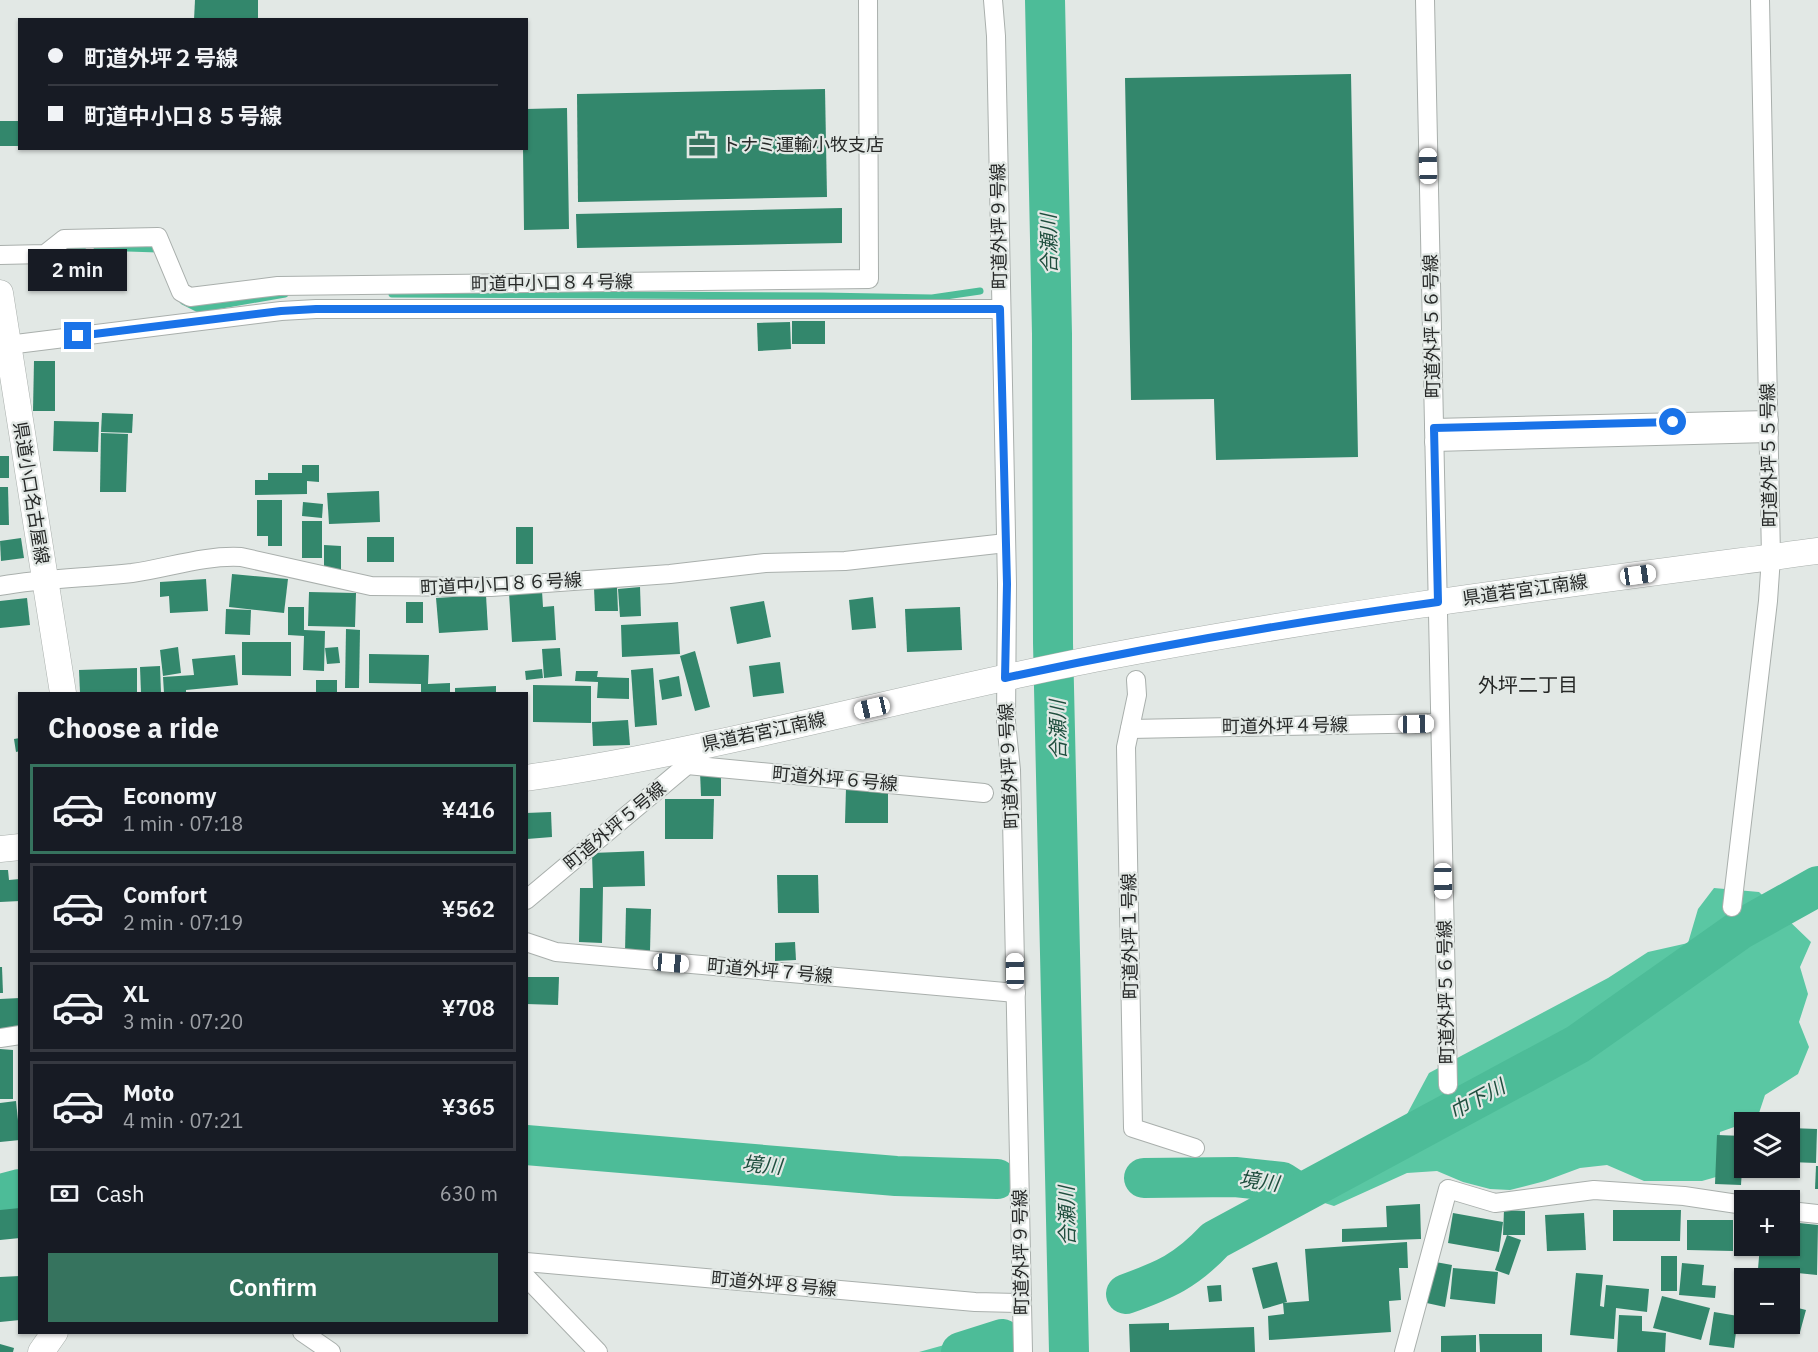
<!DOCTYPE html>
<meta charset="utf-8">
<style>
:root{--surface:#171b24;--page:#242831;--text:#f1f3f6;--muted:#9ea1a6;--line:#363941;--accent:#36735e}
body{margin:0;font-family:"IBM Plex Sans","Noto Sans JP",sans-serif;background:var(--page);color:var(--text);height:100vh;display:flex;flex-direction:column;font-size:22px;white-space:nowrap}
*{box-sizing:border-box;margin:0}
p{font-size:20px;color:var(--muted)}
.icon{flex:none;width:33px;height:33px;fill:none;stroke:currentColor;stroke-width:2;stroke-linecap:round;stroke-linejoin:round}
.map{position:relative;flex:1;overflow:hidden}
.panel{position:absolute;left:18px;top:692px;width:510px;height:642px;display:flex;flex-direction:column;background:var(--surface);border-radius:0px;box-shadow:0 2px 4px #0004}
.panel>*{flex:none}
.banner{position:absolute;left:18px;top:18px;width:510px;height:132px;border-radius:0px;box-shadow:0 2px 4px #0004;display:grid;align-content:center;height:132px;padding:0 30px;background:var(--surface)}
.tools{position:absolute;left:1734px;top:1112px;display:grid;gap:12px}
.tools a{display:grid;place-items:center;width:66px;height:66px;border-radius:0px;background:var(--surface);box-shadow:0 2px 4px #0004;font-size:30px}
.end{position:absolute;width:27px;height:27px;margin:-14px;border:8px solid #1a73e8;background:#fff;box-shadow:0 0 0 3px #fff}
.from{border-radius:50%}
.bubble{position:absolute;height:42px;border-radius:0px;background:var(--surface);box-shadow:0 2px 4px #0004;font-size:20px;font-weight:600;line-height:42px;text-align:center}
.car{position:absolute;width:18px;height:36px;margin:-18px -9px;border-radius:8px;box-shadow:0 0 4px 2px #0007;background:linear-gradient(#fff 24%,#345 0 40%,#fff 0 76%,#345 0 86%,#fff 0)}
.banner b{display:flex;align-items:center;gap:21px;height:57px;font-size:22px}
.banner b+b{border-top:2px solid var(--line)}
.banner i{width:15px;height:15px;background:var(--text)}
ul{padding:0;list-style:none}
li{display:flex;align-items:center;gap:18px;height:90px;margin:0 12px 9px;padding:0 18px;border:3px solid var(--line);border-radius:0px}
li div{flex:1}
li b{display:block;font-size:22px}
li em{font-style:normal;font-weight:600}
li.on{border-color:var(--accent)}
li>.icon{width:54px;height:54px;stroke-width:1.5}
h2{padding:0 30px;font-size:27px;line-height:72px}
.pay{display:flex;align-items:center;gap:15px;height:66px;padding:0 30px;font-size:22px}
.pay p{margin-inline-start:auto}
.primary-button{display:flex;gap:12px;margin-top:auto;padding:12px 30px}
.primary-button a{flex:1;height:69px;border-radius:0px;background:var(--accent);color:#fff;font-size:24px;font-weight:600;line-height:69px;text-align:center}
.map>svg:first-child{display:block}
</style>
<div class="map">
<svg width="1818" height="1352" viewBox="0 0 1818 1352">
<rect width="100%" height="100%" fill="#e2e8e5"/>
<g fill="#5ac7a3">
<polygon points="1714,888 1759,892 1811,942 1800,967 1808,994 1799,1022 1809,1047 1798,1074 1765,1095 1757,1119 1720,1132 1716,1177 1702,1181 1644,1181 1607,1165 1580,1168 1545,1181 1510,1190 1490,1189 1463,1182 1437,1171 1407,1173 1334,1206 1281,1189 1406,1116 1429,1073 1608,978 1648,952 1688,943 1698,909"/>
<polygon points="966,1339 981,1352 919,1352"/>
</g>
<g fill="none" stroke-linecap="round" stroke-linejoin="round">
<g stroke="#4dbc98" stroke-width="7">
<polyline points="97,247 158,249 159,251"/>
<polyline points="44,260 56,260 79,246 83,246"/>
<polyline points="392,294 823,296 932,298 980,291"/>
<polyline points="183,301 199,309 285,294"/>
</g>
<g stroke="#4dbc98" stroke-width="40">
<polyline points="1045,0 1052,334 1053,643 1069,1352"/>
<polyline points="526,1145 896,1176 997,1179"/>
<polyline points="1144,1178 1235,1177 1282,1182 1299,1193"/>
<polyline points="0,1194 20,1189"/>
<path d="M1126,1294C1165,1280 1186,1271 1215,1240L1578,1044L1741,929L1818,886"/>
<polyline points="961,1352 1002,1339"/>
</g>
</g>
<g fill="#33876c">
<polygon points="195,0 258,0 258,20 194,20"/>
<polygon points="1351,74 1358,457 1216,460 1214,399 1131,400 1125,78"/>
<polygon points="825,89 827,197 578,202 577,94"/>
<polygon points="567,108 569,229 524,230 523,148 526,148 526,109"/>
<rect x="0" y="121" width="20" height="25"/>
<polygon points="842,208 842,243 577,248 576,214"/>
<polygon points="78,262 79,286 62,287 60,263"/>
<rect x="792" y="321" width="33" height="23"/>
<polygon points="790,322 791,349 758,351 757,323"/>
<polygon points="34,361 55,361 55,411 33,411"/>
<polygon points="102,413 133,414 132,433 101,432"/>
<polygon points="54,421 99,422 98,452 53,451"/>
<polygon points="101,433 128,434 126,492 100,492"/>
<rect x="0" y="456" width="9" height="22"/>
<polygon points="302,465 319,465 319,482 307,481 307,494 255,495 255,480 268,480 268,473 302,473"/>
<polygon points="0,487 8,487 9,525 0,525"/>
<polygon points="379,491 380,522 329,524 327,493"/>
<polygon points="257,500 282,500 282,546 268,546 268,536 257,536"/>
<polygon points="303,502 323,504 322,518 302,516"/>
<rect x="302" y="521" width="20" height="37"/>
<rect x="516" y="527" width="17" height="37"/>
<rect x="367" y="537" width="27" height="25"/>
<polygon points="21,538 24,558 1,561 0,541"/>
<polygon points="324,545 341,546 341,573 324,572"/>
<polygon points="232,574 288,579 284,613 229,607"/>
<polygon points="206,579 208,611 170,613 169,596 160,597 160,582"/>
<polygon points="617,587 618,611 595,611 594,588"/>
<polygon points="640,587 641,616 620,617 618,589"/>
<polygon points="542,591 543,607 554,606 556,640 512,642 509,593"/>
<polygon points="309,592 356,593 355,627 308,626"/>
<polygon points="486,595 488,630 439,633 436,598"/>
<polygon points="873,597 876,628 852,630 849,600"/>
<polygon points="27,598 30,625 0,628 0,601"/>
<polygon points="764,601 771,637 737,644 730,607"/>
<rect x="406" y="602" width="17" height="21"/>
<polygon points="288,607 304,607 304,630 325,631 324,671 303,670 304,636 288,635"/>
<polygon points="960,607 962,650 907,652 905,609"/>
<polygon points="226,609 251,610 250,635 225,634"/>
<polygon points="678,622 680,654 622,657 621,625"/>
<polygon points="346,629 360,630 359,688 345,688"/>
<polygon points="242,642 291,642 291,676 242,675"/>
<polygon points="178,647 181,673 163,676 160,650"/>
<polygon points="338,647 340,663 327,664 325,648"/>
<polygon points="560,648 562,676 544,678 542,649"/>
<polygon points="695,651 710,707 695,711 680,656"/>
<polygon points="369,654 429,655 428,684 450,683 450,693 421,693 421,684 369,683"/>
<polygon points="235,655 238,685 186,690 186,693 164,693 163,677 194,675 192,659"/>
<polygon points="780,662 784,693 753,697 749,666"/>
<polygon points="160,666 161,693 141,693 140,667"/>
<polygon points="137,668 137,693 80,693 79,670"/>
<polygon points="653,668 657,725 635,727 631,670"/>
<polygon points="542,669 543,678 526,680 525,671"/>
<polygon points="576,671 598,671 597,677 629,678 629,699 597,698 598,682 575,681"/>
<polygon points="679,676 682,696 662,700 659,680"/>
<rect x="316" y="680" width="21" height="13"/>
<polygon points="533,685 591,686 591,723 533,722"/>
<polygon points="496,686 496,693 455,693 455,688"/>
<polygon points="628,720 630,745 593,746 592,722"/>
<polygon points="20,738 20,751 16,752 14,739"/>
<polygon points="700,772 721,772 721,796 701,796"/>
<polygon points="846,788 888,789 888,823 845,823"/>
<polygon points="665,799 714,799 713,839 665,839"/>
<polygon points="551,812 552,837 527,839 526,813"/>
<polygon points="644,851 645,886 603,887 602,943 579,942 580,888 593,888 592,853"/>
<polygon points="0,870 8,870 9,880 20,879 20,901 0,902"/>
<polygon points="777,875 818,875 819,913 778,913"/>
<polygon points="626,908 651,909 650,952 625,952"/>
<polygon points="795,942 796,960 775,961 775,943"/>
<polygon points="0,967 2,967 3,993 0,993"/>
<polygon points="526,977 559,977 558,1005 526,1004"/>
<polygon points="20,998 20,1028 0,1030 0,999"/>
<polygon points="0,1049 13,1050 13,1099 0,1099"/>
<polygon points="16,1101 20,1140 0,1142 0,1103"/>
<polygon points="1790,1128 1817,1129 1816,1163 1790,1162"/>
<polygon points="1717,1135 1744,1136 1744,1169 1742,1169 1741,1185 1715,1184"/>
<polygon points="1816,1166 1818,1166 1818,1189 1815,1189"/>
<polygon points="1420,1204 1421,1239 1342,1242 1342,1229 1387,1227 1386,1206"/>
<polygon points="20,1208 20,1238 0,1240 0,1210"/>
<polygon points="1504,1210 1525,1211 1525,1235 1503,1235"/>
<polygon points="1613,1210 1681,1210 1680,1241 1613,1241"/>
<polygon points="1453,1213 1503,1222 1499,1252 1448,1243"/>
<polygon points="1584,1213 1586,1250 1547,1251 1545,1215"/>
<polygon points="1687,1220 1733,1220 1733,1251 1687,1250"/>
<polygon points="1790,1222 1818,1225 1817,1275 1758,1269 1760,1245 1790,1245"/>
<polygon points="1507,1235 1521,1240 1509,1275 1495,1270"/>
<polygon points="1407,1242 1408,1268 1399,1268 1401,1300 1389,1301 1391,1332 1269,1340 1268,1316 1284,1314 1283,1303 1309,1301 1305,1249"/>
<rect x="1661" y="1256" width="16" height="35"/>
<polygon points="1430,1261 1452,1265 1445,1307 1422,1302"/>
<polygon points="1277,1262 1287,1302 1263,1309 1252,1268"/>
<polygon points="1682,1263 1704,1265 1702,1285 1716,1286 1715,1298 1679,1295"/>
<polygon points="1453,1268 1498,1272 1495,1304 1450,1299"/>
<polygon points="1576,1273 1603,1275 1600,1306 1604,1307 1606,1285 1649,1289 1647,1312 1616,1308 1614,1339 1570,1335"/>
<polygon points="20,1276 20,1320 0,1322 0,1277"/>
<polygon points="1221,1285 1222,1301 1209,1302 1207,1286"/>
<polygon points="1662,1296 1710,1308 1701,1340 1653,1328"/>
<polygon points="1790,1306 1806,1310 1800,1332 1766,1324 1790,1323"/>
<polygon points="1714,1312 1738,1316 1734,1348 1709,1345"/>
<polygon points="1619,1315 1642,1316 1642,1331 1666,1333 1665,1352 1617,1352"/>
<polygon points="1169,1323 1169,1330 1254,1327 1255,1352 1130,1352 1129,1324"/>
<polygon points="1479,1334 1542,1334 1542,1352 1480,1352"/>
<polygon points="1476,1335 1476,1352 1441,1352 1441,1336"/>
<polygon points="0,1344 14,1348 13,1352 0,1352"/>
</g>
<g fill="none" stroke-linecap="round" stroke-linejoin="round">
<defs>
<g id="street">
<polyline points="993,0 996,36 1007,584 1006,722 1011,770 1023,1352"/>
<polyline points="1425,0 1448,1085"/>
<polyline points="0,255 45,254 64,239 158,237 181,292 190,297 278,286 869,279 868,0"/>
<polyline points="8,345 281,311 316,309 1000,309"/>
<polyline points="1434,428 1769,420"/>
<polyline points="1434,442 1769,433"/>
<path d="M0,586C43,578 88,578 132,573C168,568 204,555 241,557L371,586L491,587L670,574L765,563L845,561L1006,543"/>
<polyline points="1136,680 1137,695 1126,747 1133,1128 1195,1148"/>
<polyline points="1130,729 1440,723"/>
<polyline points="687,765 984,793"/>
<polyline points="526,900 687,765 693,758"/>
<polyline points="1732,907 1768,601 1771,557 1760,0"/>
<polyline points="526,942 556,952 1016,993"/>
<polyline points="0,1038 20,1035"/>
<polyline points="1790,1211 1818,1214"/>
<polyline points="526,1262 975,1302 1022,1303"/>
<polyline points="526,1277 598,1352"/>
<polyline points="302,1332 331,1352"/>
<polyline points="1404,1352 1448,1189 1495,1203 1594,1190 1684,1196 1744,1205"/>
</g>
<g id="secondary">
<polyline points="0,293 63,693"/>
<path d="M526,778C718,750 905,696 1094,659C1334,613 1576,583 1818,551"/>
<polyline points="0,849 20,847"/>
<polyline points="41,1352 55,1332"/>
</g>
</defs>
<use href="#street" stroke="#a9afac" stroke-width="20"/>
<use href="#secondary" stroke="#a9afac" stroke-width="27"/>
<use href="#street" stroke="#fff" stroke-width="18"/>
<use href="#secondary" stroke="#fff" stroke-width="26"/>
</g>
<g fill="none" stroke-linecap="round" stroke-linejoin="round">
<path stroke="#1a73e8" stroke-width="8" d="M78,336L281,311L316,309H1000L1007,584L1005,678C1148,647 1293,622 1438,602L1434,428L1673,422"/>
</g>
<defs>
<symbol id="office-bare" viewBox="-9 -9 18 18"><path d="M-6-3h4V-5.5h4V-3h4V5H-6ZM-1-4.5V-3h2v-1.5ZM-6 0V1H6V0Z" fill="#36735e" stroke="#e2e8e5" stroke-width="2.5" paint-order="stroke"/></symbol>
</defs>
<g fill-rule="evenodd">
<use href="#office-bare" x="683" y="126" width="38" height="38"/>
</g>
<g text-anchor="middle" stroke-width="4.5" stroke-linejoin="round" paint-order="stroke">
<g font-size="18" fill="#272928" stroke="#e2e8e5" text-anchor="start">
<text x="722" y="151">トナミ運輸小牧支店</text>
</g>
<g font-size="18" fill="#272928" stroke="#e2e8e5">
<text transform="translate(999 226) rotate(-91)" y="6">町道外坪９号線</text>
<text transform="translate(552 283) rotate(-1)" y="6">町道中小口８４号線</text>
<text transform="translate(1432 326) rotate(-91)" y="6">町道外坪５６号線</text>
<text transform="translate(1769 455) rotate(-91)" y="6">町道外坪５５号線</text>
<text transform="translate(31 493) rotate(81)" y="6">県道小口名古屋線</text>
<text transform="translate(501 584) rotate(-3)" y="6">町道中小口８６号線</text>
<text transform="translate(1525 590) rotate(-8)" y="6">県道若宮江南線</text>
<text transform="translate(1285 726) rotate(-1)" y="6">町道外坪４号線</text>
<text transform="translate(764 732) rotate(-12)" y="6">県道若宮江南線</text>
<text transform="translate(1009 766) rotate(-93)" y="6">町道外坪９号線</text>
<text transform="translate(835 779) rotate(5)" y="6">町道外坪６号線</text>
<text transform="translate(615 826) rotate(-40)" y="6">町道外坪５号線</text>
<text transform="translate(1130 936) rotate(-91)" y="6">町道外坪１号線</text>
<text transform="translate(770 971) rotate(5)" y="6">町道外坪７号線</text>
<text transform="translate(1446 992) rotate(-91)" y="6">町道外坪５６号線</text>
<text transform="translate(1021 1252) rotate(-91)" y="6">町道外坪９号線</text>
<text transform="translate(774 1284) rotate(5)" y="6">町道外坪８号線</text>
</g>
<g font-size="20" font-style="italic" fill="#1f4e3e" stroke="#e2e8e5">
<text transform="translate(1049 244) rotate(-91)" y="7">合瀬川</text>
<text transform="translate(1058 730) rotate(-91)" y="7">合瀬川</text>
<text transform="translate(1477 1099) rotate(-28)" y="7">巾下川</text>
<text transform="translate(762 1165) rotate(5)" y="7">境川</text>
<text transform="translate(1259 1181) rotate(8)" y="7">境川</text>
<text transform="translate(1067 1216) rotate(-91)" y="7">合瀬川</text>
</g>
<g font-size="20" fill="#272928" stroke="#e2e8e5">
<text x="1528" y="692">外坪二丁目</text>
</g>
</g>
</svg>
<div class="tools">
<a><svg class="icon" aria-label="layers" viewBox="0 0 24 24"><path d="M12 4l9 5-9 5-9-5zM3 14l9 5 9-5"/></svg></a>
<a>+</a>
<a>−</a>
</div>
<i class="end from" style="left:1673px;top:422px"></i>
<i class="end" style="left:78px;top:336px"></i>
<div class="bubble" style="left:28px;top:249px;width:99px">2 min</div>
<i class="car" style="left:1428px;top:166px;rotate:359deg"></i>
<i class="car" style="left:1638px;top:575px;rotate:82deg"></i>
<i class="car" style="left:872px;top:708px;rotate:257deg"></i>
<i class="car" style="left:1416px;top:724px;rotate:89deg"></i>
<i class="car" style="left:1443px;top:881px;rotate:179deg"></i>
<i class="car" style="left:671px;top:963px;rotate:95deg"></i>
<i class="car" style="left:1015px;top:971px;rotate:359deg"></i>
<div class="banner">
<b><i class="from"></i>町道外坪２号線</b>
<b><i></i>町道中小口８５号線</b>
</div>
<section class="panel">
<h2>Choose a ride</h2>
<ul>
<li class="on"><svg class="icon" aria-label="car" viewBox="0 0 24 24"><path d="M5 17H2v-5l4-1 3-4h7l3 4 3 1v5h-3M9 17h6M6 11h13"/><circle cx="7" cy="17" r="2"/><circle cx="17" cy="17" r="2"/></svg><div><b>Economy</b><p>1 min · 07:18</p></div><em>¥416</em></li>
<li><svg class="icon" aria-label="car" viewBox="0 0 24 24"><path d="M5 17H2v-5l4-1 3-4h7l3 4 3 1v5h-3M9 17h6M6 11h13"/><circle cx="7" cy="17" r="2"/><circle cx="17" cy="17" r="2"/></svg><div><b>Comfort</b><p>2 min · 07:19</p></div><em>¥562</em></li>
<li><svg class="icon" aria-label="car" viewBox="0 0 24 24"><path d="M5 17H2v-5l4-1 3-4h7l3 4 3 1v5h-3M9 17h6M6 11h13"/><circle cx="7" cy="17" r="2"/><circle cx="17" cy="17" r="2"/></svg><div><b>XL</b><p>3 min · 07:20</p></div><em>¥708</em></li>
<li><svg class="icon" aria-label="car" viewBox="0 0 24 24"><path d="M5 17H2v-5l4-1 3-4h7l3 4 3 1v5h-3M9 17h6M6 11h13"/><circle cx="7" cy="17" r="2"/><circle cx="17" cy="17" r="2"/></svg><div><b>Moto</b><p>4 min · 07:21</p></div><em>¥365</em></li>
</ul>
<div class="pay"><svg class="icon" aria-label="cash" viewBox="0 0 24 24"><path d="M3 7h18v10H3z"/><circle cx="12" cy="12" r="2"/></svg>Cash<p>630 m</p></div>
<div class="primary-button"><a>Confirm</a></div>
</section>
</div>
